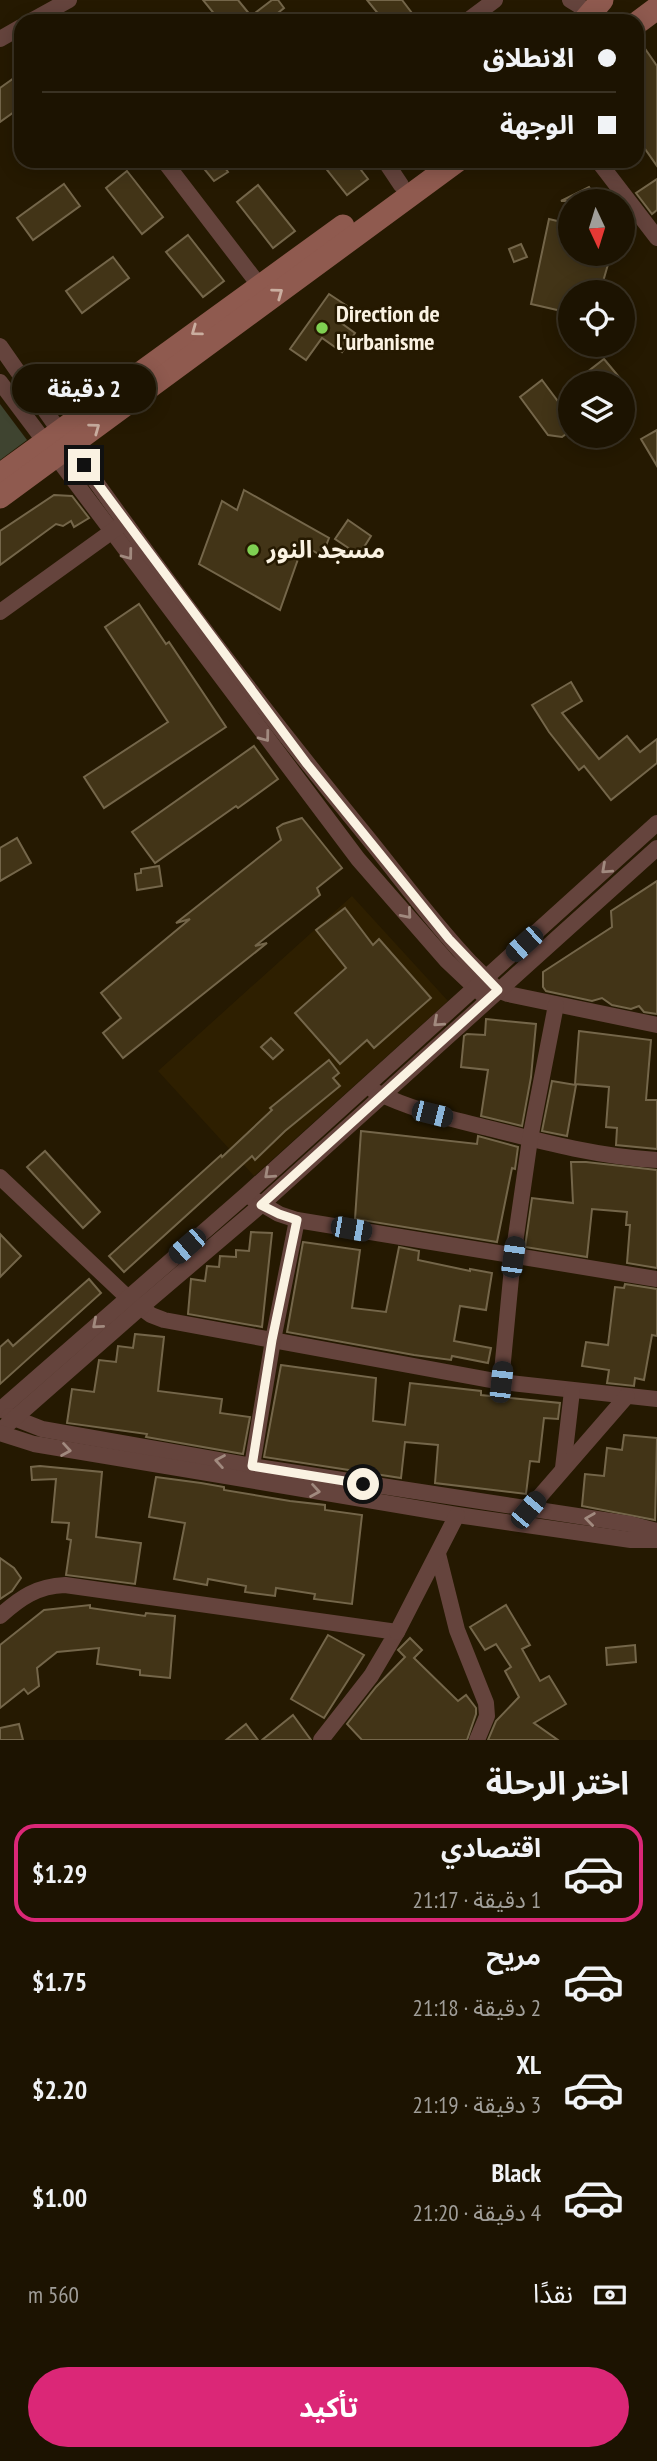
<!DOCTYPE html>
<html lang="ar">
<meta charset="utf-8">
<style>
:root{--surface:#1c1301;--page:#251c0b;--text:#f1f3f6;--muted:#a09e99;--line:#3a3223;--accent:#db2777}
body{margin:0;font-family:"PT Sans Narrow","Noto Sans Arabic",sans-serif;background:var(--page);color:var(--text);direction:rtl;height:100vh;display:flex;flex-direction:column;font-size:26px;white-space:nowrap}
*{box-sizing:border-box;margin:0}
p{font-size:23px;color:var(--muted)}
.icon{flex:none;width:38px;height:38px;fill:none;stroke:currentColor;stroke-width:2;stroke-linecap:round;stroke-linejoin:round}
.map{position:relative;height:1740px;overflow:hidden;direction:ltr}
.details{display:flex;flex-direction:column;background:var(--surface);flex:1}
.details>*{flex:none}
.top-card{position:absolute;left:14px;top:14px;width:630px;height:154px;border-radius:21px;box-shadow:0 4px 18px #0003,0 0 0 2px var(--line);direction:rtl;display:grid;align-content:center;height:154px;padding:0 28px;background:var(--surface)}
.needle{width:46px;rotate:176deg}
.buttons{position:absolute;left:558px;top:189px;display:grid;gap:14px}
.buttons a{display:grid;place-items:center;width:77px;height:77px;border-radius:50%;background:var(--surface);box-shadow:0 4px 18px #0003,0 0 0 2px var(--line);font-size:35px}
.end{position:absolute;width:32px;height:32px;margin:-16px;border:9px solid #faf2e2;background:#111;box-shadow:0 0 0 4px #111}
.from{border-radius:50%}
.bubble{position:absolute;height:49px;border-radius:24px;background:var(--surface);box-shadow:0 4px 18px #0003,0 0 0 2px var(--line);font-size:23px;font-weight:700;line-height:49px;text-align:center;direction:rtl}
.car{position:absolute;width:21px;height:42px;margin:-21px -10px;border-radius:9px;box-shadow:0 0 5px 2px #0007;background:linear-gradient(#222 24%,#8ab4d8 0 40%,#222 0 76%,#8ab4d8 0 86%,#222 0)}
.top-card b{display:flex;align-items:center;gap:24px;height:66px;font-size:26px}
.top-card b+b{border-top:2px solid var(--line)}
.top-card i{width:18px;height:18px;background:var(--text)}
ul{padding:0;list-style:none}
li{display:flex;align-items:center;gap:21px;height:98px;margin:0 14px 10px;padding:0 14px;border:4px solid transparent;border-radius:21px}
li div{flex:1}
li b{display:block;font-size:26px}
li em{font-style:normal;font-weight:700}
li.current{border-color:var(--accent)}
li>.icon{width:63px;height:63px;stroke-width:1.5}
h2{padding:0 28px;font-size:32px;line-height:84px}
.pay{display:flex;align-items:center;gap:18px;height:77px;padding:0 28px;font-size:26px}
.pay p{margin-inline-start:auto}
.button{display:flex;gap:14px;margin-top:auto;padding:14px 28px}
.button a{flex:1;height:80px;border-radius:42px;background:var(--accent);color:#fff;font-size:28px;font-weight:700;line-height:80px;text-align:center}
.map>svg:first-child{display:block}
</style>
<div class="map">
<svg width="657" height="1740" viewBox="0 0 657 1740">
<rect width="100%" height="100%" fill="#251901"/>
<polygon fill="#2e1f00" points="352,896 448,1001 254,1176 158,1071"/>
<polygon fill="#3f4430" points="0,404 27,440 0,460"/>
<g fill="#423417" stroke="#74664a" stroke-width="2">
<polygon points="203,0 238,0 251,16 272,0 278,0 284,8 268,21 220,21"/>
<polygon points="367,0 402,0 418,21 384,21"/>
<polygon points="637,37 657,66 657,166 645,149 637,155"/>
<polygon points="21,73 21,107 0,122 0,88"/>
<polygon points="217,161 220,161 228,172 214,181 205,170"/>
<polygon points="320,161 354,161 368,179 347,195"/>
<polygon points="127,171 163,217 142,234 106,188"/>
<polygon points="657,179 657,210 652,214 636,193"/>
<polygon points="64,184 80,206 33,240 17,218"/>
<polygon points="258,185 295,231 273,248 237,202"/>
<polygon points="589,187 597,201 561,201"/>
<polygon points="549,219 570,224 570,254 611,254 600,292 570,292 570,313 531,304"/>
<polygon points="188,235 224,281 203,297 166,252"/>
<polygon points="521,244 527,257 514,262 509,249"/>
<polygon points="113,257 129,278 82,313 66,291"/>
<polygon points="329,294 347,306 337,320 355,333 342,352 322,338 306,360 290,349"/>
<polygon points="604,359 624,383 573,383"/>
<polygon points="542,380 560,404 570,396 570,431 562,437 548,435 520,397"/>
<polygon points="657,430 657,466 641,439"/>
<polygon points="244,490 329,538 322,556 303,545 280,610 199,564 222,501 237,510"/>
<polygon points="54,495 72,496 89,518 74,527 71,521 63,526 56,524 0,565 0,531"/>
<polygon points="348,520 371,536 359,555 335,539"/>
<polygon points="139,604 166,644 169,642 226,727 104,808 84,777 168,722 105,627"/>
<polygon points="571,682 582,701 562,713 599,759 627,736 640,752 657,739 657,763 611,800 584,766 579,770 549,732 532,705"/>
<polygon points="254,746 278,779 238,808 236,806 155,863 132,832"/>
<polygon points="302,818 342,868 317,888 320,895 255,946 267,943 123,1058 103,1033 121,1018 101,993 190,919 176,923 281,840 277,828 283,824"/>
<polygon points="17,838 31,863 0,881 0,848"/>
<polygon points="159,866 162,886 137,890 135,874 141,873 141,869"/>
<polygon points="657,881 657,1014 644,1012 639,1006 631,1009 612,1005 602,998 592,1001 546,991 543,987 543,972 612,927 611,911"/>
<polygon points="345,908 373,945 379,939 431,998 374,1048 367,1040 340,1064 295,1013 346,968 316,930"/>
<polygon points="486,1019 536,1024 531,1077 522,1126 481,1116 488,1070 461,1067 464,1036 467,1034 485,1035"/>
<polygon points="579,1031 651,1040 646,1100 657,1100 657,1149 616,1145 617,1128 606,1127 609,1087 575,1084"/>
<polygon points="271,1038 283,1050 273,1059 261,1047"/>
<polygon points="329,1060 339,1073 333,1078 340,1086 285,1131 255,1160 252,1156 124,1272 109,1256 221,1155 222,1157 272,1110 270,1108"/>
<polygon points="552,1081 576,1085 567,1136 542,1131"/>
<polygon points="361,1131 477,1144 478,1136 518,1147 515,1169 512,1168 497,1242 355,1219"/>
<polygon points="45,1151 100,1212 83,1228 27,1167"/>
<polygon points="571,1162 586,1162 657,1170 657,1268 627,1263 630,1225 626,1225 627,1212 592,1209 587,1257 525,1247 532,1198 573,1203"/>
<polygon points="251,1232 272,1233 262,1327 188,1314 191,1279 205,1281 207,1266 219,1267 220,1256 236,1257 236,1250 249,1251"/>
<polygon points="0,1234 21,1256 0,1277"/>
<polygon points="303,1242 360,1250 352,1308 386,1312 399,1247 419,1251 418,1260 470,1271 470,1269 492,1273 486,1310 460,1306 454,1341 491,1348 488,1363 452,1356 451,1360 414,1355 287,1332"/>
<polygon points="89,1279 101,1293 0,1384 0,1347 8,1340 13,1346"/>
<polygon points="625,1284 657,1289 657,1336 652,1335 644,1380 635,1378 634,1386 607,1383 609,1370 582,1366 586,1342 608,1345 615,1287 624,1288"/>
<polygon points="135,1334 164,1337 158,1391 222,1399 220,1413 250,1417 243,1454 146,1437 147,1434 67,1423 72,1389 94,1392 99,1360 116,1362 118,1346 133,1348"/>
<polygon points="281,1365 376,1378 373,1421 405,1425 410,1383 481,1391 481,1395 560,1403 558,1419 544,1418 539,1462 530,1461 526,1494 435,1483 438,1445 405,1442 401,1478 264,1457"/>
<polygon points="624,1435 657,1438 655,1520 582,1506 585,1474 604,1476 607,1448 622,1450"/>
<polygon points="40,1466 102,1472 96,1537 141,1543 135,1584 66,1575 71,1540 67,1539 69,1523 52,1522 56,1479 32,1480 31,1467"/>
<polygon points="156,1477 201,1483 224,1487 224,1490 290,1501 325,1505 325,1510 362,1515 352,1604 314,1599 315,1594 276,1588 275,1596 245,1592 246,1586 208,1579 207,1585 174,1579 185,1523 149,1517"/>
<polygon points="0,1558 14,1568 21,1578 12,1591 0,1599"/>
<polygon points="90,1605 90,1608 145,1616 146,1613 175,1616 170,1678 140,1675 140,1670 97,1664 99,1648 57,1652 37,1668 39,1686 28,1694 24,1689 0,1708 0,1645 44,1610"/>
<polygon points="506,1605 530,1645 522,1649 540,1681 549,1676 566,1704 534,1723 558,1740 488,1740 496,1721 519,1697 505,1671 511,1667 496,1644 485,1650 470,1627"/>
<polygon points="328,1635 364,1655 324,1718 291,1699"/>
<polygon points="410,1638 422,1650 414,1658 458,1701 466,1695 476,1708 476,1714 467,1740 362,1740 347,1724 376,1687 405,1657 398,1650"/>
<polygon points="635,1645 636,1662 607,1665 606,1648"/>
<polygon points="293,1715 311,1740 262,1740"/>
<polygon points="19,1724 23,1740 0,1740 0,1728"/>
<polygon points="246,1724 258,1740 226,1740"/>
</g>
<g fill="none" stroke-linecap="round" stroke-linejoin="round">
<g stroke="#65443d" stroke-width="16">
<polyline points="570,0 591,13"/>
<polyline points="31,21 69,0"/>
<polyline points="467,21 495,0"/>
<polyline points="0,39 21,27"/>
<polyline points="164,161 259,285"/>
<polyline points="385,161 401,185"/>
<polyline points="598,161 657,238"/>
<path d="M0,346C115,512 235,676 363,832C399,876 432,922 471,963L498,990L508,994L657,1025"/>
<polyline points="0,382 358,859 447,961 483,995"/>
<polyline points="0,612 118,527"/>
<path d="M374,1091C411,1110 452,1119 492,1129C546,1143 602,1157 657,1160"/>
<polyline points="0,1177 127,1297 151,1315 164,1320 501,1382 657,1399"/>
<polyline points="253,1199 279,1214 297,1220 657,1279"/>
<polyline points="501,1382 513,1257 530,1139 556,1005"/>
<polyline points="0,1410 247,1194 657,823"/>
<polyline points="9,1416 42,1429 252,1466 630,1524 657,1531"/>
<polyline points="0,1431 140,1308 261,1205 657,848"/>
<polyline points="0,1433 34,1444 457,1515 631,1540 657,1540"/>
<polyline points="252,1466 273,1340 297,1220"/>
<polyline points="563,1468 572,1391"/>
<polyline points="528,1510 627,1396"/>
<polyline points="438,1554 457,1630 486,1703 487,1716 477,1740"/>
<path d="M0,1616C20,1598 37,1586 65,1585L397,1632L371,1676L321,1740"/>
<polyline points="397,1632 457,1515"/>
</g>
<g stroke="#8f5a4f" stroke-width="23">
<polyline points="584,21 602,0"/>
<polyline points="637,23 657,8"/>
<polyline points="0,475 343,226"/>
<polyline points="0,497 457,161"/>
</g>
</g>
<defs><path id="oneway-chevron" d="M-2-3.5L2.5 0L-2 3.5" fill="none" stroke-width="1.6" stroke-linecap="round" stroke-linejoin="round" transform="scale(1.75)"/></defs>
<g stroke="#caaea0">
<use href="#oneway-chevron" transform="translate(278 293) rotate(-36)"/>
<use href="#oneway-chevron" transform="translate(196 331) rotate(144)"/>
<use href="#oneway-chevron" transform="translate(95 428) rotate(-36)"/>
</g>
<g stroke="#a18a7f">
<use href="#oneway-chevron" transform="translate(128 555) rotate(53)"/>
<use href="#oneway-chevron" transform="translate(265 737) rotate(53)"/>
<use href="#oneway-chevron" transform="translate(606 869) rotate(138)"/>
<use href="#oneway-chevron" transform="translate(407 914) rotate(49)"/>
<use href="#oneway-chevron" transform="translate(438 1022) rotate(138)"/>
<use href="#oneway-chevron" transform="translate(269 1174) rotate(138)"/>
<use href="#oneway-chevron" transform="translate(97 1324) rotate(139)"/>
<use href="#oneway-chevron" transform="translate(66 1450) rotate(9)"/>
<use href="#oneway-chevron" transform="translate(220 1461) rotate(-170)"/>
<use href="#oneway-chevron" transform="translate(315 1491) rotate(9)"/>
<use href="#oneway-chevron" transform="translate(590 1519) rotate(-172)"/>
</g>
<g fill="none" stroke-linecap="round" stroke-linejoin="round">
<polyline stroke="#faf2e2" stroke-width="9" points="84,465 307,764 449,939 498,990 261,1205 279,1214 297,1220 272,1340 252,1466 363,1484"/>
</g>
<g fill="#7fd052" stroke="#251901" stroke-width="2.5">
<circle cx="322" cy="328" r="7"/>
<circle cx="253" cy="550" r="7"/>
</g>
<g text-anchor="middle" stroke-width="5" stroke-linejoin="round" paint-order="stroke">
<g font-size="24" font-weight="bold" fill="#faf2e2" stroke="#251901" text-anchor="start">
<text x="336" y="322">Direction de<tspan x="336" dy="28">l'urbanisme</tspan></text>
<text x="267" y="558">مسجد النور</text>
</g>
</g>
</svg>
<div class="buttons">
<a><svg class="needle" viewBox="-14 -14 28 28"><path d="M0-13l5 13h-10z" fill="#e53935"/><path d="M0 13l5-13h-10z" fill="#a09e99"/></svg></a>
<a><svg class="icon" aria-label="locate" viewBox="0 0 24 24"><circle cx="12" cy="12" r="6"/><path d="M12 2v4M12 18v4M2 12h4M18 12h4"/></svg></a>
<a><svg class="icon" aria-label="layers" viewBox="0 0 24 24"><path d="M12 4l9 5-9 5-9-5zM3 14l9 5 9-5"/></svg></a>
</div>
<i class="end from" style="left:363px;top:1484px"></i>
<i class="end" style="left:84px;top:465px"></i>
<div class="bubble" style="left:12px;top:364px;width:144px">2 دقيقة</div>
<i class="car" style="left:524px;top:944px;rotate:228deg"></i>
<i class="car" style="left:432px;top:1114px;rotate:104deg"></i>
<i class="car" style="left:351px;top:1229px;rotate:100deg"></i>
<i class="car" style="left:187px;top:1246px;rotate:229deg"></i>
<i class="car" style="left:513px;top:1257px;rotate:8deg"></i>
<i class="car" style="left:501px;top:1382px;rotate:6deg"></i>
<i class="car" style="left:528px;top:1510px;rotate:40deg"></i>
<div class="top-card">
<b><i class="from"></i>الانطلاق</b>
<b><i></i>الوجهة</b>
</div>
</div>
<section class="details">
<h2>اختر الرحلة</h2>
<ul>
<li class="current"><svg class="icon" aria-label="car" viewBox="0 0 24 24"><path d="M5 17H2v-5l4-1 3-4h7l3 4 3 1v5h-3M9 17h6M6 11h13"/><circle cx="7" cy="17" r="2"/><circle cx="17" cy="17" r="2"/></svg><div><b>اقتصادي</b><p>1 دقيقة · 21:17</p></div><em>$1.29</em></li>
<li><svg class="icon" aria-label="car" viewBox="0 0 24 24"><path d="M5 17H2v-5l4-1 3-4h7l3 4 3 1v5h-3M9 17h6M6 11h13"/><circle cx="7" cy="17" r="2"/><circle cx="17" cy="17" r="2"/></svg><div><b>مريح</b><p>2 دقيقة · 21:18</p></div><em>$1.75</em></li>
<li><svg class="icon" aria-label="car" viewBox="0 0 24 24"><path d="M5 17H2v-5l4-1 3-4h7l3 4 3 1v5h-3M9 17h6M6 11h13"/><circle cx="7" cy="17" r="2"/><circle cx="17" cy="17" r="2"/></svg><div><b>XL</b><p>3 دقيقة · 21:19</p></div><em>$2.20</em></li>
<li><svg class="icon" aria-label="car" viewBox="0 0 24 24"><path d="M5 17H2v-5l4-1 3-4h7l3 4 3 1v5h-3M9 17h6M6 11h13"/><circle cx="7" cy="17" r="2"/><circle cx="17" cy="17" r="2"/></svg><div><b>Black</b><p>4 دقيقة · 21:20</p></div><em>$1.00</em></li>
</ul>
<div class="pay"><svg class="icon" aria-label="cash" viewBox="0 0 24 24"><path d="M3 7h18v10H3z"/><circle cx="12" cy="12" r="2"/></svg>نقدًا<p>560 m</p></div>
<div class="button"><a>تأكيد</a></div>
</section>
